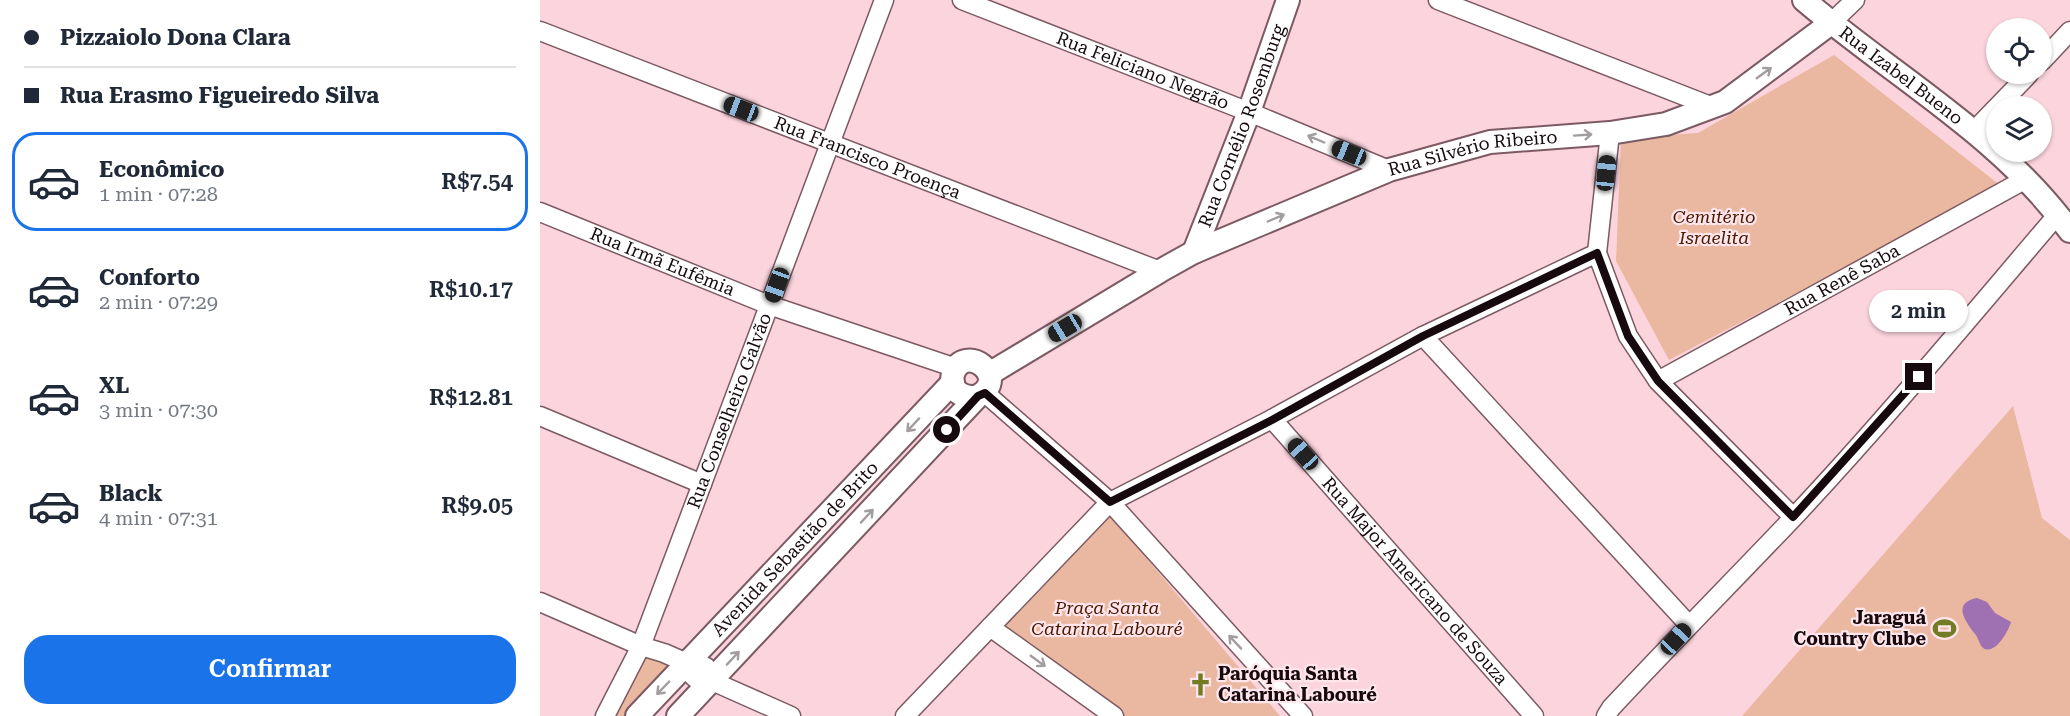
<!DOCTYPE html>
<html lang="pt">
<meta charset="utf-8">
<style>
:root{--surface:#fff;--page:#f2f2f3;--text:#1f2937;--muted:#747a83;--line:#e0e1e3;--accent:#1a73e8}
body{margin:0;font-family:"Roboto Serif",serif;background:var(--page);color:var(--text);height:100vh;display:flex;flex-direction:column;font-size:22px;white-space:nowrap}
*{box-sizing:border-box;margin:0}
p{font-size:20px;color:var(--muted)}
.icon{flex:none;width:33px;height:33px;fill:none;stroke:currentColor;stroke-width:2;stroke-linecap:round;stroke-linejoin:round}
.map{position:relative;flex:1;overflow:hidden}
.panel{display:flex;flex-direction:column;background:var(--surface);width:540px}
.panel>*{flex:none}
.banner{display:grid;align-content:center;height:132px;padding:0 24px;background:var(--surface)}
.buttons{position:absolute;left:1446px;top:18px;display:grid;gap:12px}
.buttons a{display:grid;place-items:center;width:66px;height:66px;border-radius:50%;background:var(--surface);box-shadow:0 2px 4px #0004;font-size:30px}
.end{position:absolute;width:27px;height:27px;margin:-14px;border:8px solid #170a0e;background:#fff;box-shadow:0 0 0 3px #fff}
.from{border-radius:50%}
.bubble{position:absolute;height:42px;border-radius:21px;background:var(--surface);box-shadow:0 2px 4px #0004;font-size:20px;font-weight:600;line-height:42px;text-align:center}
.car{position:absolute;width:18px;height:36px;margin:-18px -9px;border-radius:8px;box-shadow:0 0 4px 2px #0007;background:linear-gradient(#222 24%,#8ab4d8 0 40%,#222 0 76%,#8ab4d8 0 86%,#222 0)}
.banner b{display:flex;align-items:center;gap:21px;height:57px;font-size:22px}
.banner b+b{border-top:2px solid var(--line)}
.banner i{width:15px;height:15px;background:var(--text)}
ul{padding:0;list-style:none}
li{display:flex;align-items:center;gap:18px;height:99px;margin:0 12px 9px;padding:0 12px;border:3px solid transparent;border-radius:24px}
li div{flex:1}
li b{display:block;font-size:22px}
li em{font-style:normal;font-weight:600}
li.selected{border-color:var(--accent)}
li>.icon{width:54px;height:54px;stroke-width:1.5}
.primary-button{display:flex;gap:12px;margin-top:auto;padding:12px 24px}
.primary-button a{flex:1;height:69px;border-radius:24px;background:var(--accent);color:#fff;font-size:24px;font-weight:600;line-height:69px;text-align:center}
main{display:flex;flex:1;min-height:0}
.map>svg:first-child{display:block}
</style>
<main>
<section class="panel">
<div class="banner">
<b><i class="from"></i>Pizzaiolo Dona Clara</b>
<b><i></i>Rua Erasmo Figueiredo Silva</b>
</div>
<ul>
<li class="selected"><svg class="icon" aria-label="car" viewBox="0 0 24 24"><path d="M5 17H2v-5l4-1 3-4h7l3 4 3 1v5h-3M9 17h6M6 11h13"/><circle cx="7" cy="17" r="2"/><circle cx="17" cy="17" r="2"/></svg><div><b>Econômico</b><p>1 min · 07:28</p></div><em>R$7.54</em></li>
<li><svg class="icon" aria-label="car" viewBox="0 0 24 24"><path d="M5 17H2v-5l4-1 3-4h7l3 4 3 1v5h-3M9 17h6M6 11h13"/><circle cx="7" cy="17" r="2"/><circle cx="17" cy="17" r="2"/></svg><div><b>Conforto</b><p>2 min · 07:29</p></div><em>R$10.17</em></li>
<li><svg class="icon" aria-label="car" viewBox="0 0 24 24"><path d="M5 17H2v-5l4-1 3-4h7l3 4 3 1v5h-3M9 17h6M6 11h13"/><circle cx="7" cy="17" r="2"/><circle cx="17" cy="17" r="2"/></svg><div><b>XL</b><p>3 min · 07:30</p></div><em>R$12.81</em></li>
<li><svg class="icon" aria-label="car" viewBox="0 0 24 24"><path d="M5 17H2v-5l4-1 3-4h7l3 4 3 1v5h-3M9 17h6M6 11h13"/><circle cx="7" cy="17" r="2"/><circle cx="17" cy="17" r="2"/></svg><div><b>Black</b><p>4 min · 07:31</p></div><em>R$9.05</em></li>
</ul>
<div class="primary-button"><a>Confirmar</a></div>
</section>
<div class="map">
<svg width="1530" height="716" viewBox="0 0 1530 716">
<rect width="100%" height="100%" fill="#fcd4de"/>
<g fill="#eab8a1">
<polygon points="1294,55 1461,186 1129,360 1076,261 1081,138 1158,133"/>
<polygon points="1473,406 1502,518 1530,540 1530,716 1202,716"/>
<polygon points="569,514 740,716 582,716 462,627"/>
<polygon points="95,651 138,665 89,716 66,716"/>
</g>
<path fill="#9f70b2" d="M1437,598L1447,602L1455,613L1471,622C1469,630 1454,658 1442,647C1439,643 1438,637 1435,634C1426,622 1411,603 1437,598Z"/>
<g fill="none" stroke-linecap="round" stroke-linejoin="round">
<defs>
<g id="minor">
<path id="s1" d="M422,0L709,112L849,170"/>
<polyline points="898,0 1173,107"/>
<polyline points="1291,23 1315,0"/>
<path id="s2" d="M0,31L620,271"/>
<polyline points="1502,61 1530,31"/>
<polyline points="1458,106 1489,74"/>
<polyline points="1434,131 1456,108"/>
<polyline points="1070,133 1057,253 1088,336 1118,381 1253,517"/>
<path id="s3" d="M0,212L229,305L416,368"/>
<polyline points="883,336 1149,625"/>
<path id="s4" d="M1118,381L1486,179"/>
<polyline points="445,393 570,502 763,716"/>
<polyline points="0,416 162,484"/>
<path id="s5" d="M732,419L994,716"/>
<polyline points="0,602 101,646 124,653 147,663 158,663 166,667 172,673 172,681"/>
<polyline points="450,627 574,716"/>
<path d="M147,663C149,674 154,678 163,683L172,681L251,716"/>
<path id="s6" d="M65,716L101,646L344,0"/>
<polyline points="365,716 570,502 732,419 883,336 1057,253"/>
<path d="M1066,716L1071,708C1131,644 1192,582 1253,518C1345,420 1431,316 1518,214"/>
</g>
<g id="tertiary">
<path id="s7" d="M1264,0C1353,76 1460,135 1530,231"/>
<path id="s8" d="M654,252L709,112L748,0"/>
<path id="s9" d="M449,374L620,271L654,252L849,170L950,142L1070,133L1126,124L1185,102L1291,23"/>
<path id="s10" d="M97,716L413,382"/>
<path d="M138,716L438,396C472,377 424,341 413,374C408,390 424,400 438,396"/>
</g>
</defs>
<use href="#minor" stroke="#7c5a63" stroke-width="21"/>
<use href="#tertiary" stroke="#7c5a63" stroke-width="26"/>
<use href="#minor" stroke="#fff" stroke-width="18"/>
<use href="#tertiary" stroke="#fff" stroke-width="22"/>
</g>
<defs><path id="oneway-shaft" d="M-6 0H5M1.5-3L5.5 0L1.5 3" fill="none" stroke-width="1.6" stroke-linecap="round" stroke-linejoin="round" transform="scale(1.5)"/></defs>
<g stroke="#a29d9f">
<use href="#oneway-shaft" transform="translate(1224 73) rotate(-36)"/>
<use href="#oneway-shaft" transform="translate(1043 135) rotate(-4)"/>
<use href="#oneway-shaft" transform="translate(776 139) rotate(-157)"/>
<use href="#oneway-shaft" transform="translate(736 218) rotate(-23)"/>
<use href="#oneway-shaft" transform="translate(373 425) rotate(133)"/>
<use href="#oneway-shaft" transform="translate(327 516) rotate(-47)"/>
<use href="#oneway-shaft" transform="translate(695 642) rotate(-133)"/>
<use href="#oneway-shaft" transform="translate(193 658) rotate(-47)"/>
<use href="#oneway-shaft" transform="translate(498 661) rotate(36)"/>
<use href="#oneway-shaft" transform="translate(123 688) rotate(134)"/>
</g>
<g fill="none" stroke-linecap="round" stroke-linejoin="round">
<polyline stroke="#170a0e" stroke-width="8" points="407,430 438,396 445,393 570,502 732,420 883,336 1057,253 1088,336 1118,381 1253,517 1379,377"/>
</g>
<defs>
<symbol id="stadium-bare" viewBox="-9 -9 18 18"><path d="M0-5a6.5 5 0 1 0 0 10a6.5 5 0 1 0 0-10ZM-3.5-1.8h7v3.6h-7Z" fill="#747b25" stroke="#ffe6ec" stroke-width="2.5" paint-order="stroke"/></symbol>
<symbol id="church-bare" viewBox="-9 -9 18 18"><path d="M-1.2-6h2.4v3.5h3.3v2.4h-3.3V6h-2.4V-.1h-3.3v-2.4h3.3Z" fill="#747b25" stroke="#ffe6ec" stroke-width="2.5" paint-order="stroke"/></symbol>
</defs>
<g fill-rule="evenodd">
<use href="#stadium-bare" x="1388" y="612" width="33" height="33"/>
<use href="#church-bare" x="644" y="668" width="33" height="33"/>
</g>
<g text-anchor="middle" stroke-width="4.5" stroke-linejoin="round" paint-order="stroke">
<g font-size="18" fill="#170a0e" stroke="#ffe6ec">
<text dy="6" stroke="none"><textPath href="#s1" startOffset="194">Rua Feliciano Negrão</textPath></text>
<text dy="6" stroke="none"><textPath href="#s7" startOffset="123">Rua Izabel Bueno</textPath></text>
<text dy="6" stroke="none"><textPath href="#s8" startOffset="135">Rua Cornélio Rosemburg</textPath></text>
<text dy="6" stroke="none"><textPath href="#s9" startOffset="536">Rua Silvério Ribeiro</textPath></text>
<text dy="6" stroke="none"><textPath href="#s2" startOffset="351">Rua Francisco Proença</textPath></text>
<text dy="6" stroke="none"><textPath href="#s3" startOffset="132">Rua Irmã Eufêmia</textPath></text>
<text dy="6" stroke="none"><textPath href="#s4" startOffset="210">Rua Renê Saba</textPath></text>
<text dy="6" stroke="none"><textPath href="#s6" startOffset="330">Rua Conselheiro Galvão</textPath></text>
<text dy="6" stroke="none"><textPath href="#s10" startOffset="230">Avenida Sebastião de Brito</textPath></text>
<text dy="6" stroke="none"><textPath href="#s5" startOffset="216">Rua Major Americano de Souza</textPath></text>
</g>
<g font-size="18" font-style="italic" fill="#4a1900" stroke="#ffe6ec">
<text x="1174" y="223">Cemitério<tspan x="1174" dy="21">Israelita</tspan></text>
<text x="567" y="614">Praça Santa<tspan x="567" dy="21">Catarina Labouré</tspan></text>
</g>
<g font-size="18" font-weight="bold" fill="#170a0e" stroke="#ffe6ec" text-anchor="end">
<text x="1386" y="624">Jaraguá<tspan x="1386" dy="21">Country Clube</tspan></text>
<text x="678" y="680" text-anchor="start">Paróquia Santa<tspan x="678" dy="21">Catarina Labouré</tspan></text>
</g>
</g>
</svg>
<div class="buttons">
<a><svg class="icon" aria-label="locate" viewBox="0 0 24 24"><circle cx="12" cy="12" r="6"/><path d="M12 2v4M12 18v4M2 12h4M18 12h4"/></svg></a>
<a><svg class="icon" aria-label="layers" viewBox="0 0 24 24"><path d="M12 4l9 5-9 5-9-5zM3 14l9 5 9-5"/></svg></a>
</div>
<i class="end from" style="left:407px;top:430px"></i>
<i class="end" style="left:1379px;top:377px"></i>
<div class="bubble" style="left:1329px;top:290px;width:99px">2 min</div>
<i class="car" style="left:201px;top:109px;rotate:291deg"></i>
<i class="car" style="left:809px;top:153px;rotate:292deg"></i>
<i class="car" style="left:1066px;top:173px;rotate:6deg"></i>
<i class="car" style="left:237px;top:285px;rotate:200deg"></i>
<i class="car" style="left:525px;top:328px;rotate:239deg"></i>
<i class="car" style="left:763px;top:454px;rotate:318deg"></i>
<i class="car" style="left:1136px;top:639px;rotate:43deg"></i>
</div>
</main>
